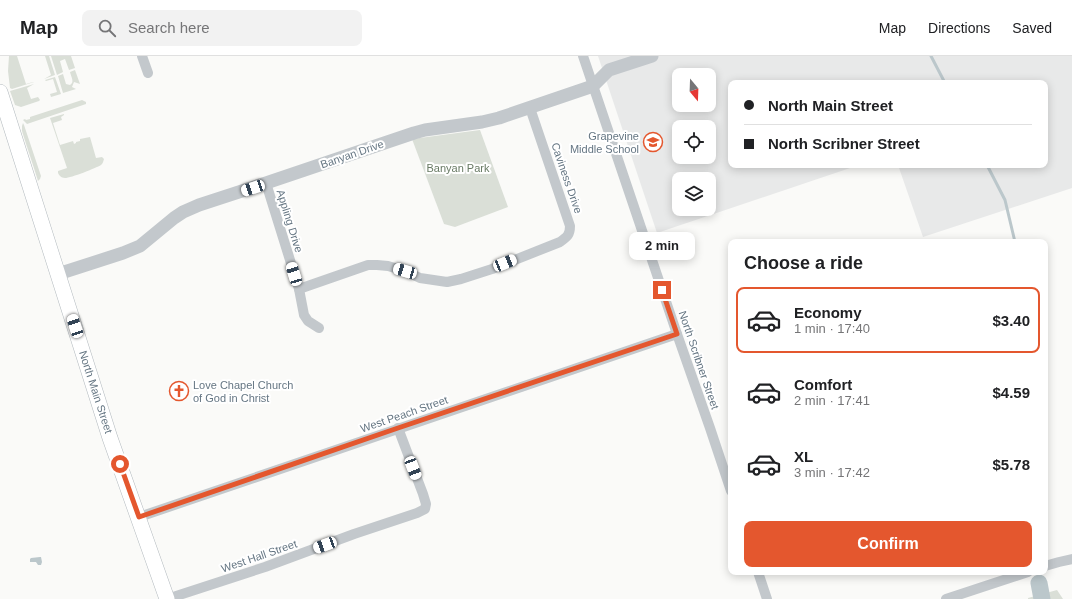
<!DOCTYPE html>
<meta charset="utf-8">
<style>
:root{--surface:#fff;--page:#f2f2f2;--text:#202124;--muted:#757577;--line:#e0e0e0;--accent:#e4572e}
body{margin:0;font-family:Arial,sans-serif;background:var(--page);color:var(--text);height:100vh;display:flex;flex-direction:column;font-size:15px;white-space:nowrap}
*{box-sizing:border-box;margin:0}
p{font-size:13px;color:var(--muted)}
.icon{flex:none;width:22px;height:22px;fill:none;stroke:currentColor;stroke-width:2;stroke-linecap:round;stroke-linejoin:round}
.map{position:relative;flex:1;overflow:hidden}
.details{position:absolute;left:728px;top:183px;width:320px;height:336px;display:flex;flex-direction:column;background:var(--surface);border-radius:8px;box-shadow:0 2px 10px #0003}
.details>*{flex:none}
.hud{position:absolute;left:728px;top:24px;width:320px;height:88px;border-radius:8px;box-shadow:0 2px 10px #0003;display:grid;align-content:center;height:88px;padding:0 16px;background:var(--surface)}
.needle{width:26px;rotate:161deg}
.fabs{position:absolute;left:672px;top:12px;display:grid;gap:8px}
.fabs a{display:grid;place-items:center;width:44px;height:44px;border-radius:8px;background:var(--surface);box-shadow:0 2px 10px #0003;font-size:20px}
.end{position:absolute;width:18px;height:18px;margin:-9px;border:5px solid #e4572e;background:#fff;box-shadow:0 0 0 2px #fff}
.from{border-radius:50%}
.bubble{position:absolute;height:28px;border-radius:8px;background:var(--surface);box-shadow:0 2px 10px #0003;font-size:13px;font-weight:800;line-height:28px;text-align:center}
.car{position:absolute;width:12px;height:24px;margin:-12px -6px;border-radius:5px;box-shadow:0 0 3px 1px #0007;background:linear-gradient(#fff 24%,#345 0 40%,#fff 0 76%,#345 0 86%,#fff 0)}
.hud b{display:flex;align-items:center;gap:14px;height:38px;font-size:15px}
.hud b+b{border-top:1px solid var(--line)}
.hud i{width:10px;height:10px;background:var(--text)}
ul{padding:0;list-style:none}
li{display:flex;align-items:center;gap:12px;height:66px;margin:0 8px 6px;padding:0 8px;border:2px solid transparent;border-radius:8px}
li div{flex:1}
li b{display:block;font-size:15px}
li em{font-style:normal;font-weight:800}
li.on{border-color:var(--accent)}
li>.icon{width:36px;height:36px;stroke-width:1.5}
h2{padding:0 16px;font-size:18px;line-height:48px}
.button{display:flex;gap:8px;margin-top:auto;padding:8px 16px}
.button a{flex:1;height:46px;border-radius:8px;background:var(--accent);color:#fff;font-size:16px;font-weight:800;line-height:46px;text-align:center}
header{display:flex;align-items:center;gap:24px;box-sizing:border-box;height:56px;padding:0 20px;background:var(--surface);border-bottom:1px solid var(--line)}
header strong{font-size:19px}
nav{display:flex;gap:22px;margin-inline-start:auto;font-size:14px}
.search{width:280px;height:36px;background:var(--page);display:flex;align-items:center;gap:10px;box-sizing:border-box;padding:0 14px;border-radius:8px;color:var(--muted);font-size:15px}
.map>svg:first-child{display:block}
</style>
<header>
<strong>Map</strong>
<div class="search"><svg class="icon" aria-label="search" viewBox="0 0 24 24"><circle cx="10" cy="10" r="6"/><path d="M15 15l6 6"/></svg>Search here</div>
<nav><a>Map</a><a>Directions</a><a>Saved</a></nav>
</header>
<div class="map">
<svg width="1072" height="543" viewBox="0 0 1072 543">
<rect width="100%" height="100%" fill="#fafaf8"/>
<path fill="#e8e9e9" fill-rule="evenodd" d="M598,0H1072V132L923,181L898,109H1045V27H731V109H859L657,177ZM679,19H709V49H679ZM679,71H709V101H679ZM679,123H709V153H679Z"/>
<g fill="#dadfd7">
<polygon points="9,0 17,0 26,28 33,26 34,26 12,33 10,32 8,15"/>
<polygon points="45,0 49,0 55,19 44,23 51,19"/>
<polygon points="51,0 71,0 75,12 69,14 65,3 60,5 63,16 57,19"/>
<path d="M75,14L80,28L74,26L72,31L76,33L63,37L58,20L63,18L66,28L70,29C75,26 71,21 70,16Z"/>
<polygon points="55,21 61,38 51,41 50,38 57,36 53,23 46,25 45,24"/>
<polygon points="34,28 27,32 31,43 38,41 40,44 39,45 21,51 15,49 10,35"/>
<polygon points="82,44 86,46 86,48 27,68 23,64 25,63 26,64 30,63 30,61"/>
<path d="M64,58V59L61,61L62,64L53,67L60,89L73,85L74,88L76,87V86L80,85V83L90,81L96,102L102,101L104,103C103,106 103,107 101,109C96,112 71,122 65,122C61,122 59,119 58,117V115L67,112L50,62Z"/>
<path d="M23,67L24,69L41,120L40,123L38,125C33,108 27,92 22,75V70Z"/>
<polygon points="480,74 508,151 455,171 444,168 412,83"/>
<polygon points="1057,534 1063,543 1028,543 1028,542"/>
</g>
<polygon fill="#bbc7cb" points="40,501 41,501 42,506 41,509 38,509 36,506 30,506 30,503 31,502"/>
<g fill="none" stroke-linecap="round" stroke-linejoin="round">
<g stroke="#bbc7cb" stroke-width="3">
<polyline points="931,0 945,27"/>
<polyline points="987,109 1005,144 1015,186"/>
</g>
<polyline stroke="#bbc7cb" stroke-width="17" points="1039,527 1042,543"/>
<defs>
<polyline id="secondary" points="0,36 110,382 167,543"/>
</defs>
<use href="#secondary" stroke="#b3babf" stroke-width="16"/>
<g stroke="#c3c8cc" stroke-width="10">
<polyline points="142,0 148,17"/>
<polyline points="583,0 677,278 710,372 731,435"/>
<polyline points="266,127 299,233 304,259 308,265 319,272"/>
<path d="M299,233L368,209H377L388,210L405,215L420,222L447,226L461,223L492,213L560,186C567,181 570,179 570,170L530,52"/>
<polyline points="139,461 677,278"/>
<polyline points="1045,510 1059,506 1072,503"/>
<polyline points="758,516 767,543"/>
<polyline points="167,543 265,511 354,478 417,457 425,453 426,448 423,438 398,372"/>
<polyline points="946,543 1028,516"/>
</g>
<polyline stroke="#c3c8cc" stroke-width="13" points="58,218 123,197 140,190 174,162 183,156 199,149 266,127 414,77 425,74 482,66 499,62 593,30 609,14 652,0"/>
<use href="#secondary" stroke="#fff" stroke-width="15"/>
</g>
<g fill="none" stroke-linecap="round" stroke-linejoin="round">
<polyline stroke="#e4572e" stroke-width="5" points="120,408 139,461 398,372 677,278 662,234"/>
</g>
<defs>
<symbol id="school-ring" viewBox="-11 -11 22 22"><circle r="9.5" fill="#fff" stroke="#e4572e" stroke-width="1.5"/><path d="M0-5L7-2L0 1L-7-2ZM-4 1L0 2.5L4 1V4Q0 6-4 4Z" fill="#e4572e"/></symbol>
<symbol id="church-ring" viewBox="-11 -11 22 22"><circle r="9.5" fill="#fff" stroke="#e4572e" stroke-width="1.5"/><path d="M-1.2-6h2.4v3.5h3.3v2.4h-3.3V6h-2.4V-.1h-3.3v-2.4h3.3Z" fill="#e4572e"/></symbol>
</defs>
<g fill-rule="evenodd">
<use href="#school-ring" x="642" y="75" width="22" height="22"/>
<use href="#church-ring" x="168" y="324" width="22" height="22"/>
</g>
<g text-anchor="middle" stroke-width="4" stroke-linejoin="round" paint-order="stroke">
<g font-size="11" fill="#657683" stroke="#fff" text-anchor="end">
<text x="639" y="84">Grapevine<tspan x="639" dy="13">Middle School</tspan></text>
<text x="193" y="333" text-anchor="start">Love Chapel Church<tspan x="193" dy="13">of God in Christ</tspan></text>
</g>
<g font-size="11" fill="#657683" stroke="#fff">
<text transform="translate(352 98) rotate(-19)" y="4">Banyan Drive</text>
<text transform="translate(567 122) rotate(71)" y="4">Caviness Drive</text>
<text transform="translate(290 165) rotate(73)" y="4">Appling Drive</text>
<text transform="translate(699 304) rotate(71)" y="4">North Scribner Street</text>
<text transform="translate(96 336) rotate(72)" y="4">North Main Street</text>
<text transform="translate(404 358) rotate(-19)" y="4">West Peach Street</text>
<text transform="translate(259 500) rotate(-19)" y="4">West Hall Street</text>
</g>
<g font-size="11" fill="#687a64" stroke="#fff">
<text x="458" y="116">Banyan Park</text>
</g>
</g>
</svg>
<div class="fabs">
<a><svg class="needle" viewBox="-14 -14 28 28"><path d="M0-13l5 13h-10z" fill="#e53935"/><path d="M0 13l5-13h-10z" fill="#757577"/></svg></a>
<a><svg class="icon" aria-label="locate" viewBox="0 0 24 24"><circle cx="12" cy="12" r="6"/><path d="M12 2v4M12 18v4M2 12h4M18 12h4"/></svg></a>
<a><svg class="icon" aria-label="layers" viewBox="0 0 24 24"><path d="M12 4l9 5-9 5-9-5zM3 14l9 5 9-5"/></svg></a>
</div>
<i class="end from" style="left:120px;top:408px"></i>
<i class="end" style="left:662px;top:234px"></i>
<div class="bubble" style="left:629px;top:176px;width:66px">2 min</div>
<i class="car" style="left:253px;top:132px;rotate:252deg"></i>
<i class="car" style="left:505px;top:207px;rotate:68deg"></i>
<i class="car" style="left:405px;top:215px;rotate:286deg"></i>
<i class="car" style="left:294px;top:218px;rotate:343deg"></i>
<i class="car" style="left:75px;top:270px;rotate:342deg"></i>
<i class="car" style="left:413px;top:412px;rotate:159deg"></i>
<i class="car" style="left:325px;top:489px;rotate:250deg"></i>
<div class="hud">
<b><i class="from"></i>North Main Street</b>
<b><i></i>North Scribner Street</b>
</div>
<section class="details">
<h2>Choose a ride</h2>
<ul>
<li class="on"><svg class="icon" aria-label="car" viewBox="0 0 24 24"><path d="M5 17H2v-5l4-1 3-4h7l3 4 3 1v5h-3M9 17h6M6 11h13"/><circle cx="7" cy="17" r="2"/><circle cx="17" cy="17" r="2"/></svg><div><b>Economy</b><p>1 min · 17:40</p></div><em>$3.40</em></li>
<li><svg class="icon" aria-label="car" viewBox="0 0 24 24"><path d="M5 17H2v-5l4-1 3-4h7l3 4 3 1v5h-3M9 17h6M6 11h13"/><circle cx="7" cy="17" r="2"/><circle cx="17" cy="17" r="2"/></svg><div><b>Comfort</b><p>2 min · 17:41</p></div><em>$4.59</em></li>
<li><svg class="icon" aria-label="car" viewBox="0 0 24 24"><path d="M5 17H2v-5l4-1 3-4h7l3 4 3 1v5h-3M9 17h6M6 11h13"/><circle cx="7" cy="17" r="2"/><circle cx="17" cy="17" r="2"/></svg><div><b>XL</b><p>3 min · 17:42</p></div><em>$5.78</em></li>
</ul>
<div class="button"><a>Confirm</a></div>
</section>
</div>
